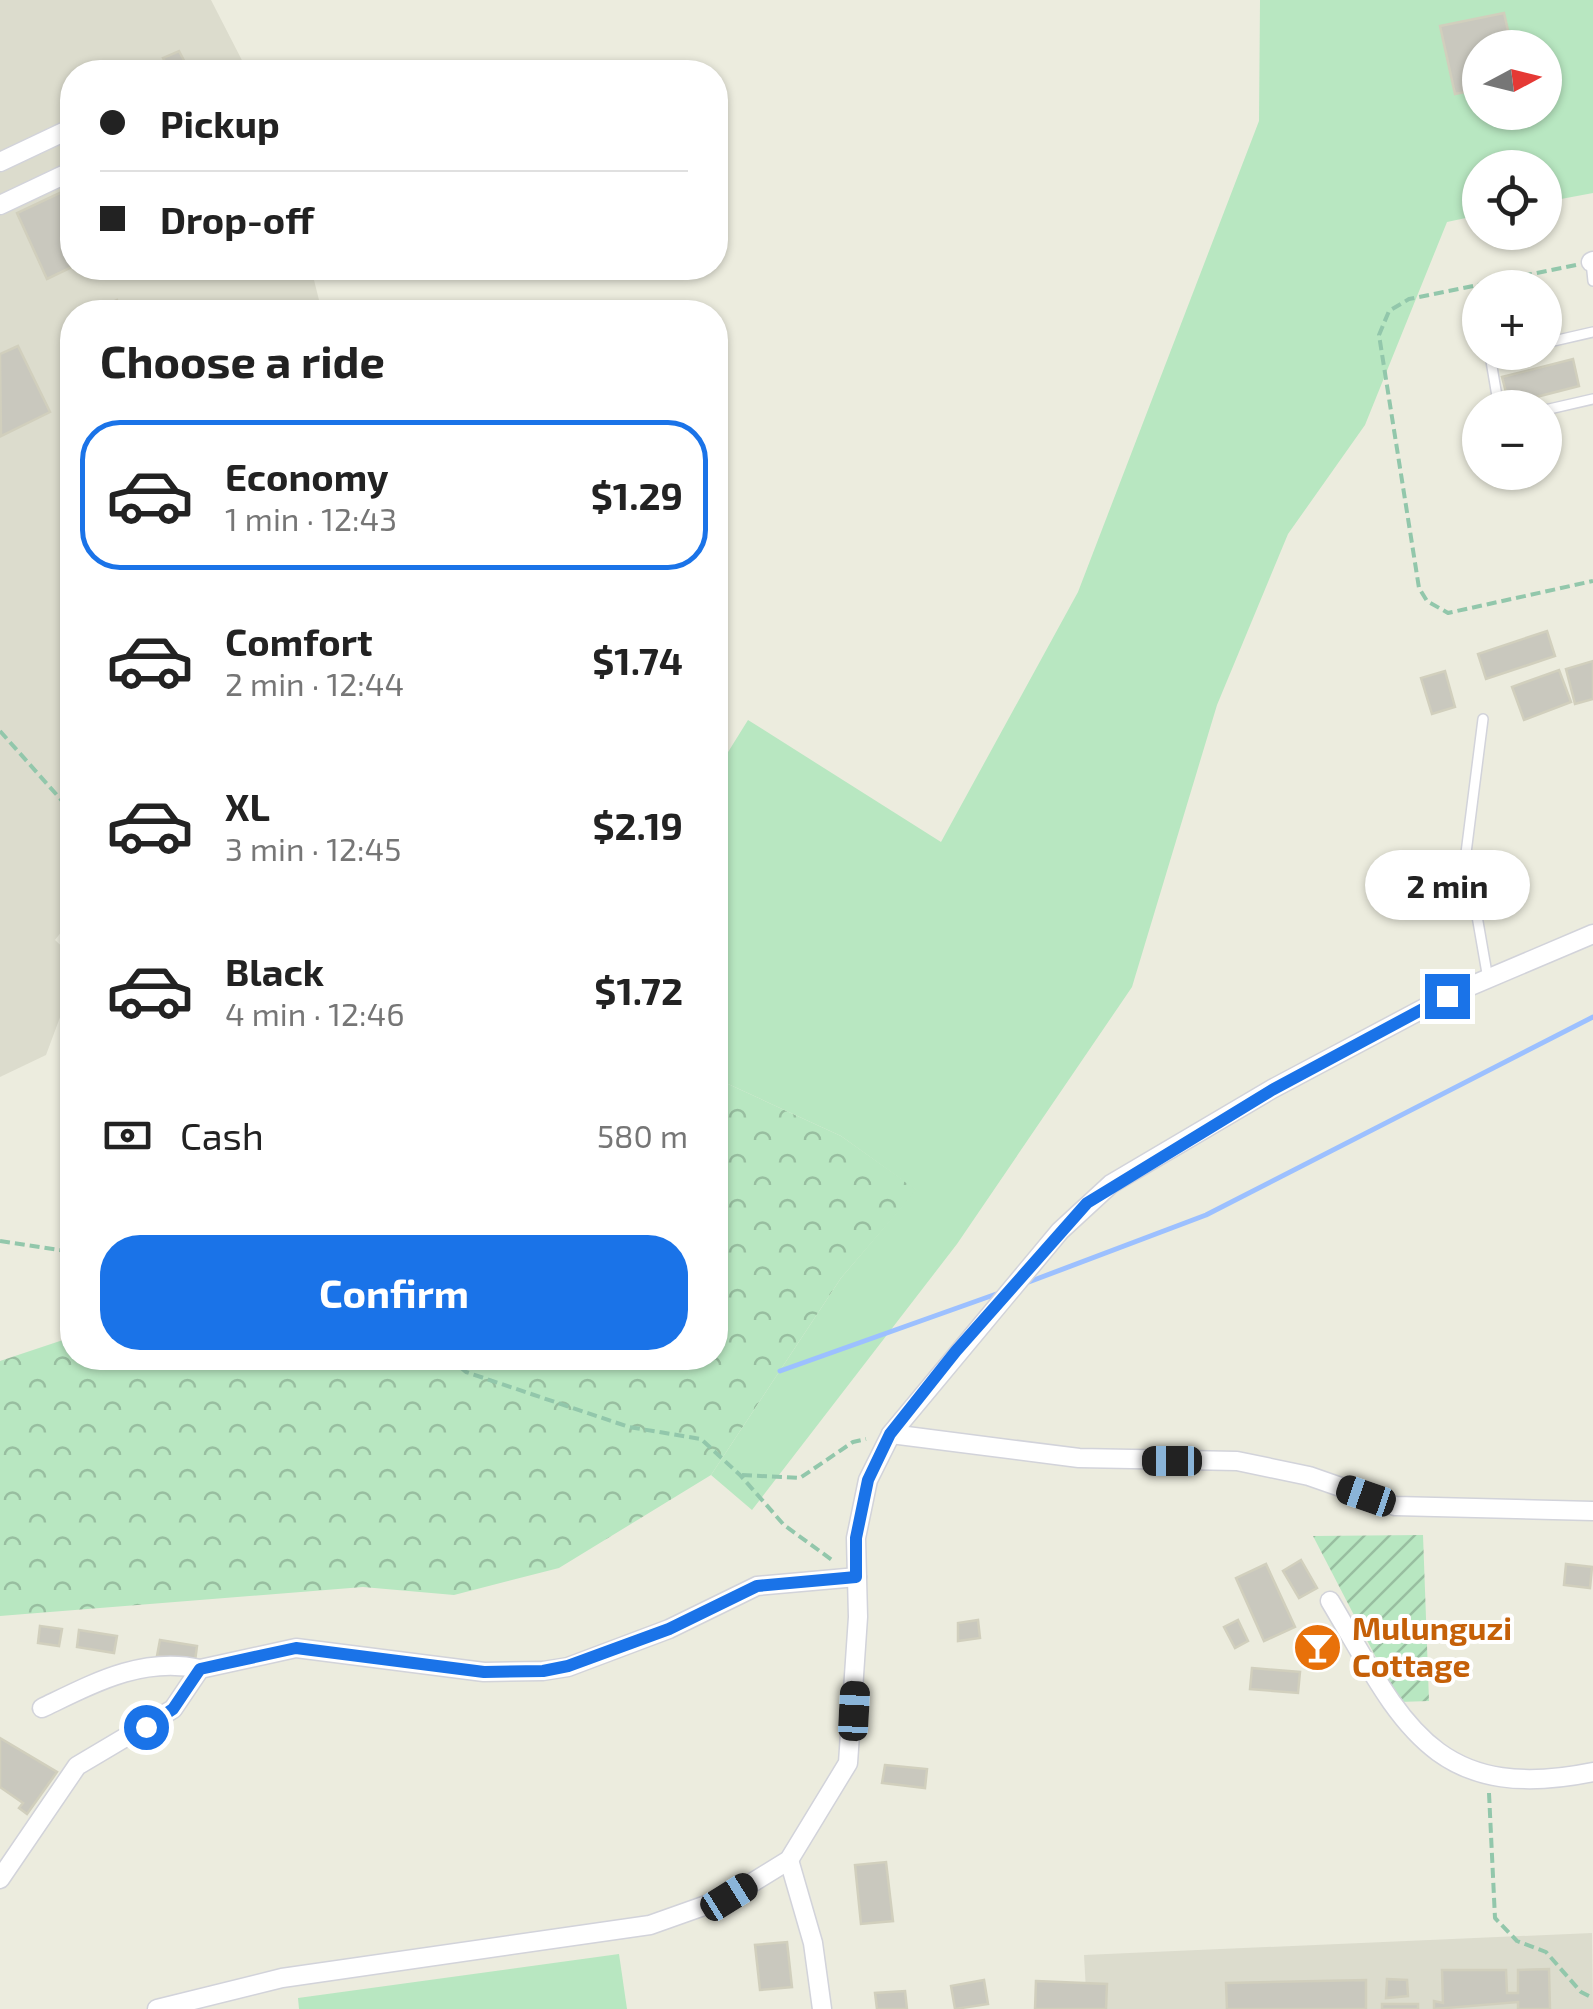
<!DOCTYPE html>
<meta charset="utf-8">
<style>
:root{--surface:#fff;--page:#f2f2f2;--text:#222;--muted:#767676;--line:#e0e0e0;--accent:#1a73e8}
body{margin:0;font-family:"Exo 2",sans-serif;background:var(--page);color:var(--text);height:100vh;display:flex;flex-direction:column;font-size:38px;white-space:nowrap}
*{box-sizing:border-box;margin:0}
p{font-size:32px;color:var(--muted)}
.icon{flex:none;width:55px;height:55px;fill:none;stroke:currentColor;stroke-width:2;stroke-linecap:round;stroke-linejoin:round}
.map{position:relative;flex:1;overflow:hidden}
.panel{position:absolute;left:60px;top:300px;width:668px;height:1070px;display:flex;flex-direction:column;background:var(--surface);border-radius:40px;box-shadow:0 2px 8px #0004}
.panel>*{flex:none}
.guide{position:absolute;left:60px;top:60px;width:668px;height:220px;border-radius:40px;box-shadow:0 2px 8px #0004;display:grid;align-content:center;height:220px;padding:0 40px;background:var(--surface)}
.needle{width:65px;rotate:83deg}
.tools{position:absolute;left:1462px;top:30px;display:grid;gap:20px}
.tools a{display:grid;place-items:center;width:100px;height:100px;border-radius:50%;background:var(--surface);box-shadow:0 2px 8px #0004;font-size:50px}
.end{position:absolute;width:45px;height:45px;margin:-22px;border:12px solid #1a73e8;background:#fff;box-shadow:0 0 0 5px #fff}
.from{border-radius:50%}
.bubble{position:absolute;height:70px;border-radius:35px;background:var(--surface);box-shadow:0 2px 8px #0004;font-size:32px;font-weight:700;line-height:70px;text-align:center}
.car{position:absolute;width:30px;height:60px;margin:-30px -15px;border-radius:12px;box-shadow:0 0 8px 2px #0007;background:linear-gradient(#222 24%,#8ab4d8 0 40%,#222 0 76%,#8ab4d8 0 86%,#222 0)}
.guide b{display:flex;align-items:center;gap:35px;height:95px;font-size:38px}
.guide b+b{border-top:2px solid var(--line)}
.guide i{width:25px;height:25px;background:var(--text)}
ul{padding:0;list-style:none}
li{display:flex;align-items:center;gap:30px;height:150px;margin:0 20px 15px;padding:0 20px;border:5px solid transparent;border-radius:40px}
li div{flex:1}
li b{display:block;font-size:38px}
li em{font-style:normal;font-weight:700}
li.current{border-color:var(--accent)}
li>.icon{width:90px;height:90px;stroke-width:1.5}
h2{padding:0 40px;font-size:45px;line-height:120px}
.pay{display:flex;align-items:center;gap:25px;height:110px;padding:0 40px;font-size:38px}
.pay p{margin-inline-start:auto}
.action{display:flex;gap:20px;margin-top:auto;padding:20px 40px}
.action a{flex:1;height:115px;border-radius:40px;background:var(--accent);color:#fff;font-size:40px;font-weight:700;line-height:115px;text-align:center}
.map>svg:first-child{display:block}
</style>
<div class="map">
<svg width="1593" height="2009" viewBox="0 0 1593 2009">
<defs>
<pattern id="forest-crowns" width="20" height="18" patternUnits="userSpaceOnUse" patternTransform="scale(2.5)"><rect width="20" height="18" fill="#b8e7c1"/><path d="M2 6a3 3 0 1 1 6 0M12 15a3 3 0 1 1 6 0" fill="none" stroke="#98bea0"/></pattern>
<pattern id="garden-furrows" width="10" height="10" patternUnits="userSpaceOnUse" patternTransform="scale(2.5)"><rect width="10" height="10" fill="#b8e7c1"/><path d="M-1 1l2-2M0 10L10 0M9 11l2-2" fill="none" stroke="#98bea0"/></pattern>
</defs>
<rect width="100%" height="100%" fill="#ececde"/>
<g fill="#dcdccd">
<polygon points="0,0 211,0 248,72 72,72 72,268 311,268 322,312 72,312 72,918 55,940 72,956 72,985 46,1055 0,1077"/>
<polygon points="1592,1933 1593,2009 1087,2009 1084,1955"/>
</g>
<polygon fill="url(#forest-crowns)" points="715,1078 841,1136 917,1190 841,1278 711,1475 559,1568 454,1595 363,1587 0,1616 0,1361 72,1337 72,1358 715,1358"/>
<polygon fill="url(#garden-furrows)" points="1423,1535 1429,1701 1399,1702 1313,1536"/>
<g fill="#b8e7c1" fill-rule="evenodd">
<path d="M1260,0H1593V193L1545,202V168H1480V215L1447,222L1365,425L1288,534L1217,705L1132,987L957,1244L752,1510L711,1475L841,1278L916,1190L841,1136L715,1078V773L748,720L941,842L1078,592L1259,121ZM1480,48H1545V112H1480Z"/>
<polygon points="619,1954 627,2009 299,2009 298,1998"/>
</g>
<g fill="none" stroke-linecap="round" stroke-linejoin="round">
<g stroke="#9cc0ff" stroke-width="5">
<polyline points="1026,1283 1206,1215 1593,1017"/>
<polyline points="780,1371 1002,1292"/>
</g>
</g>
<g fill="#c9c8be" stroke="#d1cfbd" stroke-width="2.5">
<polygon points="1504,13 1512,48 1480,48 1480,89 1455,94 1440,26"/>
<polygon points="179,51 190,72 171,72 163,58"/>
<polygon points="66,190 72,205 72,267 47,279 17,213"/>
<polygon points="117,300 123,312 93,312"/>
<polygon points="18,346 50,412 1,436 0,354"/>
<polygon points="1573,359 1579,386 1509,404 1502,377"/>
<polygon points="1547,631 1555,656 1486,679 1478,654"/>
<polygon points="1593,661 1593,699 1575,704 1566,669"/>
<polygon points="1559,670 1571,702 1524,720 1512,687"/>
<polygon points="1445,671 1455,707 1432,714 1421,678"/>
<polygon points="1301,1560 1317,1588 1299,1598 1283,1571"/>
<polygon points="1266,1564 1295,1627 1264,1641 1236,1578"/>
<polygon points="1566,1564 1592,1567 1590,1588 1564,1585"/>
<polygon points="978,1620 980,1638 958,1641 958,1623"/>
<polygon points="1238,1620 1248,1641 1235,1648 1224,1627"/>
<polygon points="40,1626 62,1629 59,1646 38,1643"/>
<polygon points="79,1630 117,1636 114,1653 77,1647"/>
<polygon points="160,1640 197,1646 195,1661 157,1656"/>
<polygon points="1252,1668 1300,1672 1298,1693 1250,1689"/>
<polygon points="0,1738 57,1772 27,1814 19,1808 23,1803 0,1787"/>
<polygon points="885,1765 927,1769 925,1788 882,1783"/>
<polygon points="886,1862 893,1921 861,1924 855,1865"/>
<polygon points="787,1942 792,1987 760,1990 755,1945"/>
<polygon points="1549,1969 1550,2009 1518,2009 1518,2002 1434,2009 1434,2001 1443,2003 1442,1970 1506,1970 1507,1993 1518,1993 1518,1970"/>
<polygon points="1387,1979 1407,1980 1408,1996 1386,1998"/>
<polygon points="984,1980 988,2004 955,2009 951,1986"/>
<polygon points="1366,1980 1366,2009 1227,2009 1226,1983"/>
<polygon points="1036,1981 1107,1984 1106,2009 1035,2009"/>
<polygon points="905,1991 907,2009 877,2009 875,1993"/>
<rect x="1382" y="2004" width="36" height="5"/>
</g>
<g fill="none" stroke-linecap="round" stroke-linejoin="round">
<defs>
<g id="lane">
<polyline points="1591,262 1593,281"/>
<polyline points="1545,343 1593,332"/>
<polyline points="1499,408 1490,355 1503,352"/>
<polyline points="1545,410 1593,399"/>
<polyline points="1483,719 1466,853 1488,979"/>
</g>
<g id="street">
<polyline points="0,162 72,128"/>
<polyline points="0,205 72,171"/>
<polyline points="1591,262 1593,261"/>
<polyline points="891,1434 1079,1458 1237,1461 1309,1476 1395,1506 1593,1511"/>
<path d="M1330,1601C1401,1720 1432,1805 1593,1772"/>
<path d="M42,1708C92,1684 142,1656 200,1669"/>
<polyline points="789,1860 813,1943 822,2009"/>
<polyline points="0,1879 77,1766 173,1709 200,1669 296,1648 484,1672 543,1671 568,1667 669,1629 757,1586 857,1577"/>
<polyline points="157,2009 282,1978 650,1925 729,1897 789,1860 848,1763 858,1617 856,1538 868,1480 891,1434 1060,1231 1111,1184 1272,1089 1447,996 1593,934"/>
</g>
</defs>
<use href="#lane" stroke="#d2d3da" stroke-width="12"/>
<use href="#street" stroke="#d2d3da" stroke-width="21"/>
<g stroke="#92c7ab" stroke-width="4" stroke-dasharray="10 5" stroke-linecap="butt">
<polyline points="1576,265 1409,299 1389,311 1379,335 1419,588 1427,601 1448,613 1593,581"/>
<polyline points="0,731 72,812"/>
<polyline points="0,1241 72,1252"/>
<polyline points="449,1358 466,1372 629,1427 701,1439 740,1475 784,1525 832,1560"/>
<polyline points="742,1475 800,1478 853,1442 866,1439"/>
<polyline points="1489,1793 1495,1918 1517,1941 1546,1952 1581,1992 1593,1998"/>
</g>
<use href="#lane" stroke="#fff" stroke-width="9"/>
<use href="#street" stroke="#fff" stroke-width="18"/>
</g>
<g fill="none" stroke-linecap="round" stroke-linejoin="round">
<polyline stroke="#1a73e8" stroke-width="12" points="146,1727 173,1709 200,1669 296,1648 484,1672 543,1671 568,1666 669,1629 757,1586 856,1577 856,1538 868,1480 890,1434 956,1351 1087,1203 1272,1090 1447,996"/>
</g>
<defs>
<symbol id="bar-disc" viewBox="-11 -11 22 22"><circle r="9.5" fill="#e8710a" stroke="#fff"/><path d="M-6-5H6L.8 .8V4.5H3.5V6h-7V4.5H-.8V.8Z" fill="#fff"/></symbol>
</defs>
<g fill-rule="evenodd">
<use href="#bar-disc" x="1290" y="1620" width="55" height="55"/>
</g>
<g text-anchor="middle" stroke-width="8" stroke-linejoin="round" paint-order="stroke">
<g font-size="32" font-weight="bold" fill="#c56008" stroke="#fff" text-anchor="start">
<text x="1352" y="1640">Mulunguzi<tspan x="1352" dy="37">Cottage</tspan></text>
</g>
</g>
</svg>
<div class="tools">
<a><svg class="needle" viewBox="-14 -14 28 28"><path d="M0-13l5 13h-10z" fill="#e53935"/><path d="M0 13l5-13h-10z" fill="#767676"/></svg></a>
<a><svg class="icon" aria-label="locate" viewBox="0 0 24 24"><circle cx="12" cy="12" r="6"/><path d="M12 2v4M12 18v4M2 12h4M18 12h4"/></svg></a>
<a>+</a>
<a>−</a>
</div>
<i class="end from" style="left:146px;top:1727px"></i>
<i class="end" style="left:1447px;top:996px"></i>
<div class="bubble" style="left:1365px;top:850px;width:165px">2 min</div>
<i class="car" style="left:1172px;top:1461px;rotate:270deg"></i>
<i class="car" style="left:1366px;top:1496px;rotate:289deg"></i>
<i class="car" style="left:854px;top:1711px;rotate:3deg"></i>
<i class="car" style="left:729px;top:1897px;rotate:58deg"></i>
<div class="guide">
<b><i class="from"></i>Pickup</b>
<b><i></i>Drop-off</b>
</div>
<section class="panel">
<h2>Choose a ride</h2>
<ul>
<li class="current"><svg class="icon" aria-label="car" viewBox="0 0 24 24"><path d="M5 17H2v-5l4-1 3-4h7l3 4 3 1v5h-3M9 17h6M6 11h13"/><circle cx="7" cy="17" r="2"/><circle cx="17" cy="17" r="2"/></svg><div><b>Economy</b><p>1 min · 12:43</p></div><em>$1.29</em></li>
<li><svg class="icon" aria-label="car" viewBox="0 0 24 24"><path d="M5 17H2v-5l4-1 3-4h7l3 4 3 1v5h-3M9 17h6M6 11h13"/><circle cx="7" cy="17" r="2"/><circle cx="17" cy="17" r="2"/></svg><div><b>Comfort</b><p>2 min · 12:44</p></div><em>$1.74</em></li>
<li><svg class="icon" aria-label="car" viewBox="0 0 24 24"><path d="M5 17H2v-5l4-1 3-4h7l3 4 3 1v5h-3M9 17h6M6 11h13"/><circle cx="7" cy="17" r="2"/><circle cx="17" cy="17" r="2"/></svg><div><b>XL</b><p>3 min · 12:45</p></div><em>$2.19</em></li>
<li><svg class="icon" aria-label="car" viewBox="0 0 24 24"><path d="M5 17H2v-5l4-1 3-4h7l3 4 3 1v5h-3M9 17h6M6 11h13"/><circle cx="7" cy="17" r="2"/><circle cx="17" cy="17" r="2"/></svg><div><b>Black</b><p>4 min · 12:46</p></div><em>$1.72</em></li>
</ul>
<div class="pay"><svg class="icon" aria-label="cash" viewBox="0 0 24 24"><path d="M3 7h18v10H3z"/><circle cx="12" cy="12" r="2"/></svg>Cash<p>580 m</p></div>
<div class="action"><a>Confirm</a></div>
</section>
</div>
